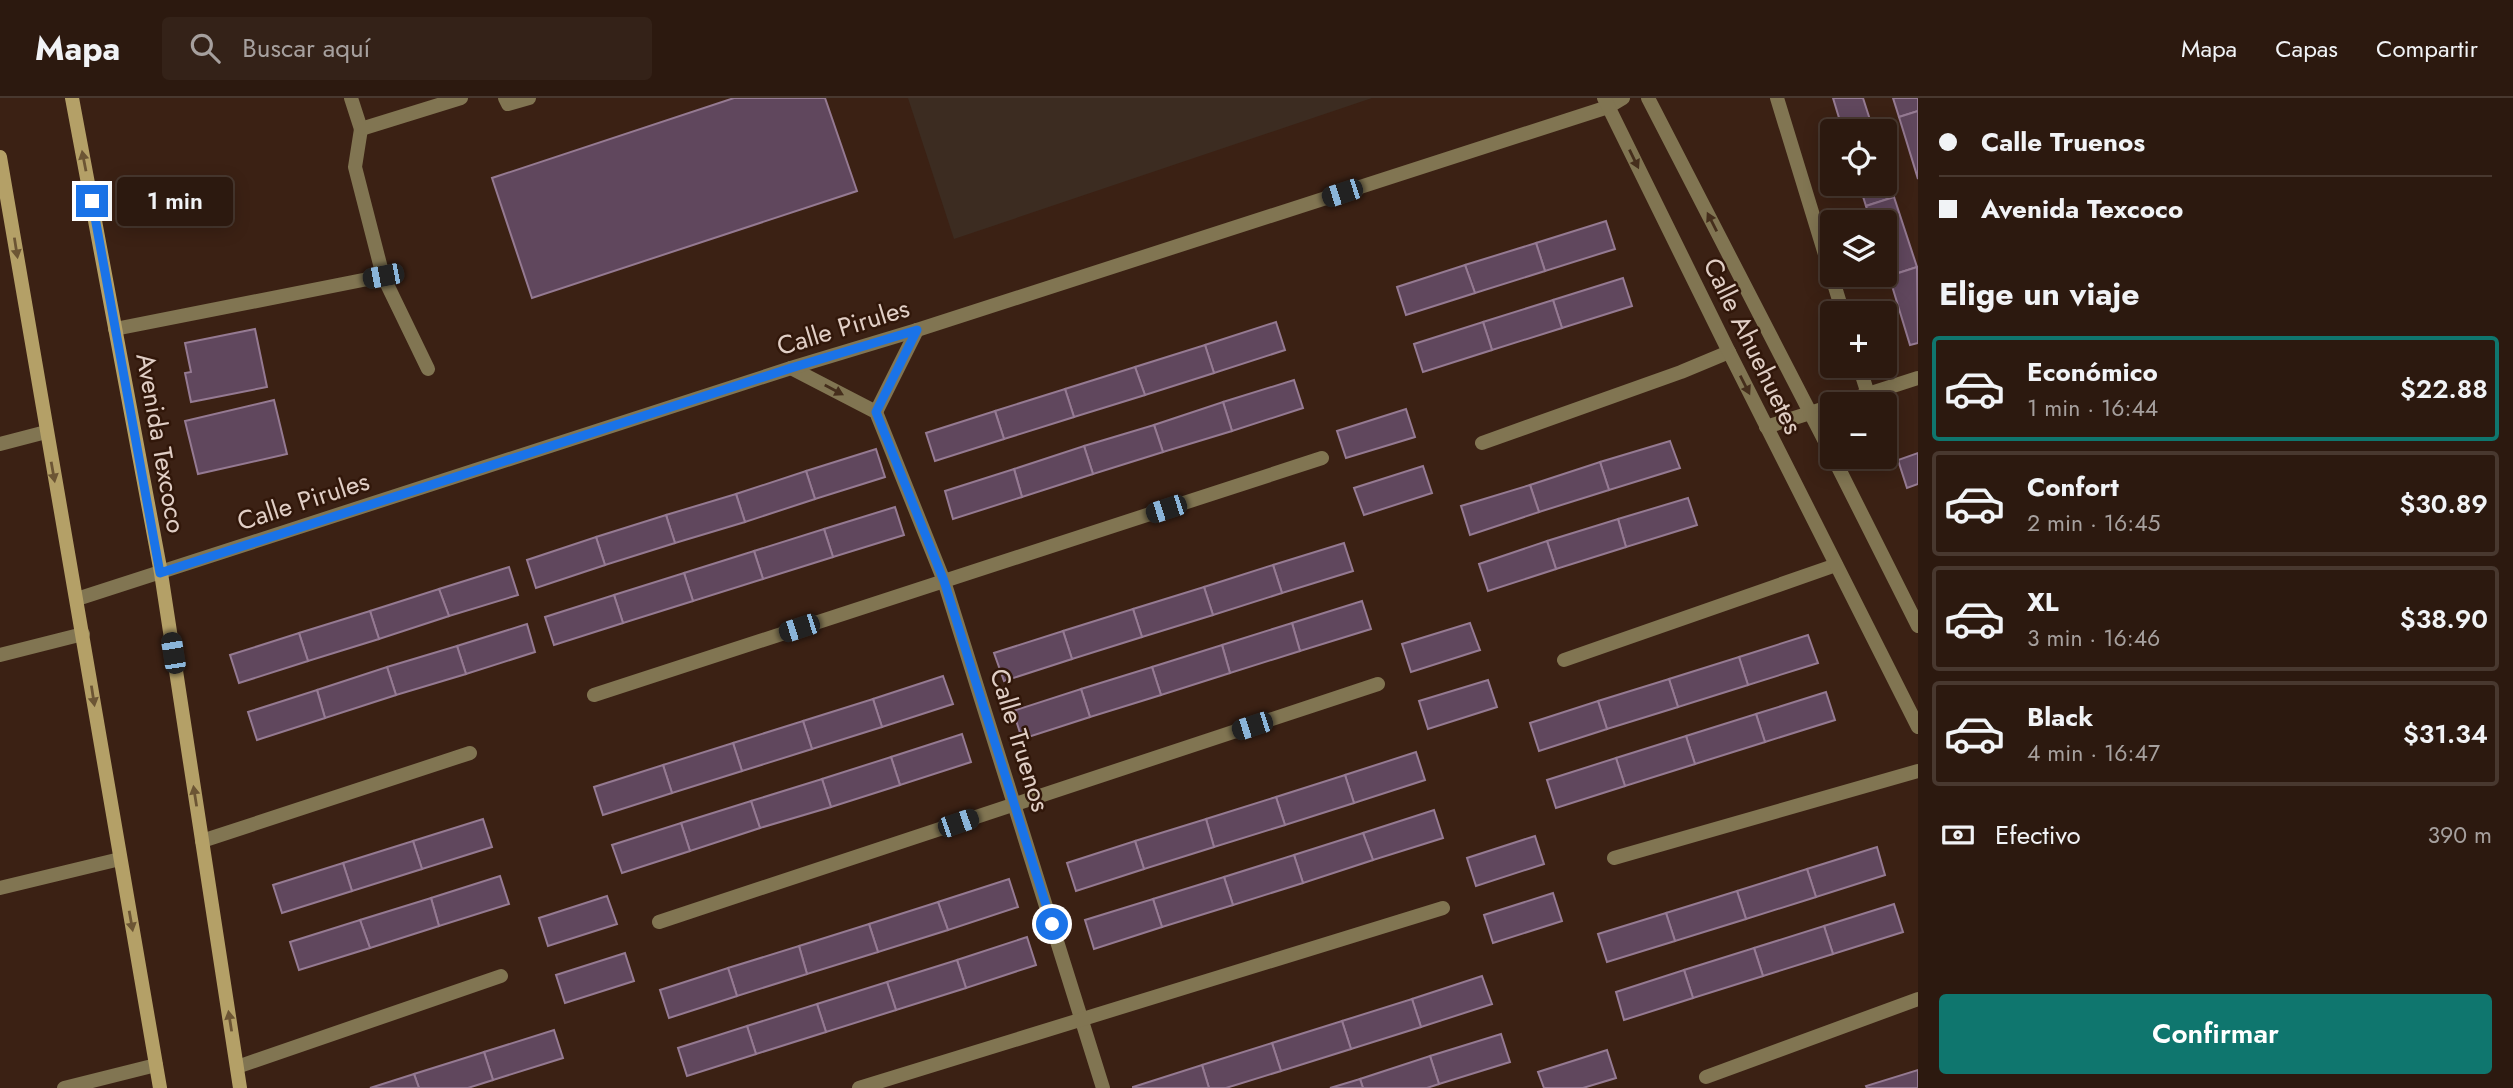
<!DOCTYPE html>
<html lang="es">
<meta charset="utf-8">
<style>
:root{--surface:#2c190f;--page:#342218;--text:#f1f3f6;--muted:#a6a09e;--line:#48382f;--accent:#0f766e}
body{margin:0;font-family:Jost,sans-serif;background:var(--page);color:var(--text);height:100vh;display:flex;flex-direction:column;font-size:26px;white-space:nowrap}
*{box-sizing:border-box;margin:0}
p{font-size:23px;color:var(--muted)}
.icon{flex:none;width:38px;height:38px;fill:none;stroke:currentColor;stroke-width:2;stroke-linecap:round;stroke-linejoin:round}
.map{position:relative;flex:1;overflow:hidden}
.sheet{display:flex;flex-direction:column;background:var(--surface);width:595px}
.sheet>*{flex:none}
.banner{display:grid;align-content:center;height:154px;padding:0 21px;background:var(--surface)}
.controls{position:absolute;left:1820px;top:21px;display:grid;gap:14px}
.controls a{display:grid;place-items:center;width:77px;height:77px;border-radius:7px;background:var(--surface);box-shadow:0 4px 18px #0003,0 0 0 2px var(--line);font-size:35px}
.end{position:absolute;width:32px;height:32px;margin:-16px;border:9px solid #1a73e8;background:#fff;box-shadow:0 0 0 4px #fff}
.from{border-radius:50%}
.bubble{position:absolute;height:49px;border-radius:7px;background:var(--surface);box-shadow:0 4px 18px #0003,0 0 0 2px var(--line);font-size:23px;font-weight:600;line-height:49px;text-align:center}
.car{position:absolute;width:21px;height:42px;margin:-21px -10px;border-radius:9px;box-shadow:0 0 5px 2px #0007;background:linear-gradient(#222 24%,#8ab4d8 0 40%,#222 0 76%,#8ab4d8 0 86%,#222 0)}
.banner b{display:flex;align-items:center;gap:24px;height:66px;font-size:26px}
.banner b+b{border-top:2px solid var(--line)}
.banner i{width:18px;height:18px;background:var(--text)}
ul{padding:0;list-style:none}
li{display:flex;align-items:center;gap:21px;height:105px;margin:0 14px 10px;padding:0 7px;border:4px solid var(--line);border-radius:7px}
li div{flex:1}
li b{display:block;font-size:26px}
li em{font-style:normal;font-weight:600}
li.selected{border-color:var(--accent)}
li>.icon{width:63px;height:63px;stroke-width:1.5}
h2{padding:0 21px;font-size:32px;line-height:84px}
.pay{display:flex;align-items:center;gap:18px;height:77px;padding:0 21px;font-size:26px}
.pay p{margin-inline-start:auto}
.button{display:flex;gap:14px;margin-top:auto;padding:14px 21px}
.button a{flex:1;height:80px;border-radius:7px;background:var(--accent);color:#fff;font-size:28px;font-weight:600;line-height:80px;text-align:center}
header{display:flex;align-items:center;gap:42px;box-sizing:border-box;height:98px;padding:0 35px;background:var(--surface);border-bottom:2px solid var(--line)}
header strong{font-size:33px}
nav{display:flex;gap:38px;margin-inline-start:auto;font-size:24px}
.search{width:490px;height:63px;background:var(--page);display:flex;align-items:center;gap:18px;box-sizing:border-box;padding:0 24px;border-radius:7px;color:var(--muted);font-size:26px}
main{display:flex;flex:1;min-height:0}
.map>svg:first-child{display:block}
</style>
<header>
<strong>Mapa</strong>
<div class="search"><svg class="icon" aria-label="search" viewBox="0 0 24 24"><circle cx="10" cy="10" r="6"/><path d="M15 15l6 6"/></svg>Buscar aquí</div>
<nav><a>Mapa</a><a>Capas</a><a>Compartir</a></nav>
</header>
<main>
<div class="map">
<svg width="1918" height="990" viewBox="0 0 1918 990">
<rect width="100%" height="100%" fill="#3b2114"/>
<polygon fill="#3c2c21" points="908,0 1372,0 954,141"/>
<g fill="#60475d" stroke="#957a92" stroke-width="2">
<polygon points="734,0 825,0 857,93 532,200 492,80"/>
<polygon points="1833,0 1863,0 1872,28 1857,33 1843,33"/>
<polygon points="1893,0 1918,0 1918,13 1899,19"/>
<polygon points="1918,13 1918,81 1899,19"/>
<polygon points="1885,69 1894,99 1866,108 1859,86 1885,86"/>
<polygon points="1894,99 1917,169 1889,178 1885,166 1885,124 1871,124 1866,108"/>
<polygon points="1606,123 1615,151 1545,173 1536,145"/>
<polygon points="1536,145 1545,173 1475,195 1465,167"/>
<polygon points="1465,167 1475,195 1406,217 1397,189"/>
<polygon points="1917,169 1918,245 1910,247 1889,178"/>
<polygon points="1623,180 1632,208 1562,230 1553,202"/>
<polygon points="1553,202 1562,230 1492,252 1483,224"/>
<polygon points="1276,224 1285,252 1214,275 1205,247"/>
<polygon points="1483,224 1492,252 1423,274 1414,246"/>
<polygon points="255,231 267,289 191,304 185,275 191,274 185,245"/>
<polygon points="1205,247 1214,275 1145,297 1135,269"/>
<polygon points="1135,269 1145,297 1074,319 1065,291"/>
<polygon points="1294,282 1303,310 1232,333 1223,304"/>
<polygon points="1065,291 1074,319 1004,341 995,313"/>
<polygon points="274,302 287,356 198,376 185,323"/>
<polygon points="1223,304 1232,333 1163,354 1154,327"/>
<polygon points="1406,311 1415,339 1346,360 1337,333"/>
<polygon points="995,313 1004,341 935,363 926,335"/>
<polygon points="1154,327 1163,354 1093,376 1084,348"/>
<polygon points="1670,343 1680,370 1609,392 1600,364"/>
<polygon points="1084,348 1093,376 1022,399 1014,371"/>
<polygon points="876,351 885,379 815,401 806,373"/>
<polygon points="1918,355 1918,386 1907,390 1898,362"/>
<polygon points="1600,364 1609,392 1539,414 1530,387"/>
<polygon points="1423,368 1432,395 1364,417 1354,390"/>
<polygon points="1014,371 1022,399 953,421 945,393"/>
<polygon points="806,373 815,401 745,424 736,396"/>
<polygon points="1530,387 1539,414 1470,437 1461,408"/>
<polygon points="736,396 745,424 675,445 666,417"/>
<polygon points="1688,400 1697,427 1626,449 1618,421"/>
<polygon points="895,409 904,437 833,459 824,431"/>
<polygon points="666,417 675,445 605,467 596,439"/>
<polygon points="1618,421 1626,449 1556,471 1547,443"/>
<polygon points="824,431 833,459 763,481 754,453"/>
<polygon points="596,439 605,467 536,490 527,462"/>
<polygon points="1547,443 1556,471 1488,493 1479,466"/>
<polygon points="1344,445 1353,473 1282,495 1273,467"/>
<polygon points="754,453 763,481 693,503 684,475"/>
<polygon points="1273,467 1282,495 1213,517 1204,489"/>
<polygon points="509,469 518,497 449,518 439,491"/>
<polygon points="684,475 693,503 623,525 614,497"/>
<polygon points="1204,489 1213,517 1142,539 1133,511"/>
<polygon points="439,491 449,518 379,541 370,513"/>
<polygon points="614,497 623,525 554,547 545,519"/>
<polygon points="1362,503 1371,531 1300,553 1292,525"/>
<polygon points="1133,511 1142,539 1072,561 1063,533"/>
<polygon points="370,513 379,541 308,563 299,535"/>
<polygon points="1292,525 1300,553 1230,575 1222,547"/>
<polygon points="1470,525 1480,552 1411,574 1402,546"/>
<polygon points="527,526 535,554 466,576 457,548"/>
<polygon points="1063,533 1072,561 1004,583 994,555"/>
<polygon points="299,535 308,563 239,585 230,557"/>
<polygon points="1808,537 1818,565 1748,587 1739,559"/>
<polygon points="1222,547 1230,575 1161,597 1152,569"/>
<polygon points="457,548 466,576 396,597 387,569"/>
<polygon points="1739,559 1748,587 1678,609 1669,581"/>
<polygon points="387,569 396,597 325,620 317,592"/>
<polygon points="1152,569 1161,597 1090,619 1081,591"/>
<polygon points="943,578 953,606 882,629 873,601"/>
<polygon points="1669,581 1678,609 1607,631 1598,603"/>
<polygon points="1488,582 1497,609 1428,631 1419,603"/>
<polygon points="1081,591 1090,619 1022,641 1013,613"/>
<polygon points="317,592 325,620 257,642 248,614"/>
<polygon points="1826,594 1835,622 1765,644 1756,616"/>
<polygon points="873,601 882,629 812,651 803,623"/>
<polygon points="1598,603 1607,631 1539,653 1530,625"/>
<polygon points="1756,616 1765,644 1695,666 1686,638"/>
<polygon points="803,623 812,651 742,673 733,645"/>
<polygon points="962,636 971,664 900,687 891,659"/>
<polygon points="1686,638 1695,666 1625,688 1616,660"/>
<polygon points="733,645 742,673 672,695 663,667"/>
<polygon points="1416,654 1425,682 1354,705 1345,677"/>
<polygon points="891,659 900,687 831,709 822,681"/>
<polygon points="1616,660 1625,688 1556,710 1547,682"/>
<polygon points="663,667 672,695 603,717 594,689"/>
<polygon points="1345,677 1354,705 1285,727 1276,699"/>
<polygon points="822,681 831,709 760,730 751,703"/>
<polygon points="1276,699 1285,727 1214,749 1206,721"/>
<polygon points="751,703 760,730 690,753 681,725"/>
<polygon points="1434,712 1443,740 1373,762 1363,735"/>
<polygon points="483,721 492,749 422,771 413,743"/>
<polygon points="1206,721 1214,749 1144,771 1135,743"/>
<polygon points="681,725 690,753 622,775 612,747"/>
<polygon points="1363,735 1373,762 1303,785 1294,757"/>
<polygon points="1535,738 1544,766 1476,788 1467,760"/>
<polygon points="413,743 422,771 352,793 343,765"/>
<polygon points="1135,743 1144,771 1076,793 1067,765"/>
<polygon points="1877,749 1885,777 1816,799 1807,771"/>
<polygon points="1294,757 1303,785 1233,807 1224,779"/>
<polygon points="343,765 352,793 282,815 273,787"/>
<polygon points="1807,771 1816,799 1746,821 1737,793"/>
<polygon points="500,778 509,806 439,828 431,800"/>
<polygon points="1224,779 1233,807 1162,829 1153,801"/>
<polygon points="1009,781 1018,809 948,832 938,804"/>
<polygon points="1737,793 1746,821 1675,843 1666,815"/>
<polygon points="1553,795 1562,823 1493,845 1484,817"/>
<polygon points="607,798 617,826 548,848 539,820"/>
<polygon points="431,800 439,828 370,850 360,822"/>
<polygon points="1153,801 1162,829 1094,851 1085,822"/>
<polygon points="938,804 948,832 878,854 869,826"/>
<polygon points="1894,806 1903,834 1833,856 1824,828"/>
<polygon points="1666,815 1675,843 1607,864 1598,836"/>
<polygon points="360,822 370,850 299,872 290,844"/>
<polygon points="869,826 878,854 807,876 799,848"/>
<polygon points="1824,828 1833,856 1763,878 1754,850"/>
<polygon points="1027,839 1036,867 966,890 957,862"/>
<polygon points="799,848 807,876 737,898 728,870"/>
<polygon points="1754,850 1763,878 1693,900 1684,872"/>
<polygon points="625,855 634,883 565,905 556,877"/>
<polygon points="957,862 966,890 896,912 887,884"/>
<polygon points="728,870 737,898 669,920 660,892"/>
<polygon points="1684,872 1693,900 1624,922 1616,894"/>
<polygon points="1482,878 1492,906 1421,929 1412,901"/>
<polygon points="887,884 896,912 826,934 817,906"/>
<polygon points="1412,901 1421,929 1351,951 1342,923"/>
<polygon points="817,906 826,934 756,956 747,928"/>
<polygon points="1342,923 1351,951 1281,973 1272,945"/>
<polygon points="747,928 756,956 687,978 678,950"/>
<polygon points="554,932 563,960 493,982 484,954"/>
<polygon points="1501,936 1510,964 1439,986 1430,958"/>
<polygon points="1272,945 1281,973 1226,990 1209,990 1202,967"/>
<polygon points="1607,952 1616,980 1583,990 1544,990 1538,974"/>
<polygon points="484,954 493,982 468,990 419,990 414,976"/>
<polygon points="1430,958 1439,986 1427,990 1363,990 1360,981"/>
<polygon points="1202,967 1209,990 1133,990 1133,989"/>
<polygon points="1918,972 1918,990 1867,990 1866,988"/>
<polygon points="414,976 419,990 370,990"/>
<polygon points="1360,981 1363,990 1330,990"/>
</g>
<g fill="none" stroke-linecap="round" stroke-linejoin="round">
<g stroke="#817552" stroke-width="14">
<polyline points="383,178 428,271"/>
<polyline points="115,231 383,178 355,69 361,31"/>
</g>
<g stroke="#817552" stroke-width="14">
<polyline points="351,0 361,31 461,0"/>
<polyline points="505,0 508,6 529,0"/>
<polyline points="1777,0 1843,215"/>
<polyline points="1859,268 1868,296"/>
<polyline points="791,270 876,314 944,483 1103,990"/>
<polyline points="1837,306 1918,280"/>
<polyline points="876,314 917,232"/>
<polyline points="1766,329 1832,308"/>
<polyline points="1482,345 1681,274 1729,254"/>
<polyline points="0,346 46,334"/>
<polyline points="77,501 791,270 917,232 1608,9 1623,0"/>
<polyline points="0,557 83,536"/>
<polyline points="1564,562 1836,467"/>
<polyline points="594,597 1322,360"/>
<polyline points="202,743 470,655"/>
<polyline points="1614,760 1918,673"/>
<polyline points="0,790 120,761"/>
<polyline points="659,824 1378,586"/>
<polyline points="237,969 501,878"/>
<polyline points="1706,979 1918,901"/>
<polyline points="64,990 156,967"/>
<polyline points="859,990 1443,810"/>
</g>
<g stroke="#817552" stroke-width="14">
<polyline points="1604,0 1729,254 1918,629"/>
<polyline points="1648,0 1832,357"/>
<polyline points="1833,359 1918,528"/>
</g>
<g stroke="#b4a067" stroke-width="14">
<polyline points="72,0 161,475 240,990"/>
<polyline points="0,59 160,990"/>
</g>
</g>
<defs><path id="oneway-solid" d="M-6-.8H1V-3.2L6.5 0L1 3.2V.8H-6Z" transform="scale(1.75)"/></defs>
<g fill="#452e1c">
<use href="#oneway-solid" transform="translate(1634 61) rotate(64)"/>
<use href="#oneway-solid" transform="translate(1712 124) rotate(-117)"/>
<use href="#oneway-solid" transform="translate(1745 287) rotate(63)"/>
<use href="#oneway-solid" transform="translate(834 292) rotate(28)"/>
</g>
<g fill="#6c5534">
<use href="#oneway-solid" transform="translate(84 63) rotate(-101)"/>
<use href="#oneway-solid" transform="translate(16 150) rotate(81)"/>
<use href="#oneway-solid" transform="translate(53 374) rotate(80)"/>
<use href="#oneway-solid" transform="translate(93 598) rotate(81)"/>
<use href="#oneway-solid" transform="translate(195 698) rotate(-99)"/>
<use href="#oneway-solid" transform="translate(131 823) rotate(80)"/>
<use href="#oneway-solid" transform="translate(230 923) rotate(-99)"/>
</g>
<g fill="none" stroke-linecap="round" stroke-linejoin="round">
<polyline stroke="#1a73e8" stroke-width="9" points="92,103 160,475 791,270 917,232 876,314 944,483 1052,826"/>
</g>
<g text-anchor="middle" stroke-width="5" stroke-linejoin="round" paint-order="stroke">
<g font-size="26" fill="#e1cfc6" stroke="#31170a">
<text transform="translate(843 229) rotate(-17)" y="9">Calle Pirules</text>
<text transform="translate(1753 248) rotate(64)" y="9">Calle Ahuehuetes</text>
<text transform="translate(161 345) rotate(80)" y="9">Avenida Texcoco</text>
<text transform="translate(303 403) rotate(-18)" y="9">Calle Pirules</text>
<text transform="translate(1020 642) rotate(73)" y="9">Calle Truenos</text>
</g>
</g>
</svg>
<div class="controls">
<a><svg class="icon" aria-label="locate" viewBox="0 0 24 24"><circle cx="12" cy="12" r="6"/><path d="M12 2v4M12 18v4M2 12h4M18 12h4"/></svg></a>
<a><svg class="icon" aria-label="layers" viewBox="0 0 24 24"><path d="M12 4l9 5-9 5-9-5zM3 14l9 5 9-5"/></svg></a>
<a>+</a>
<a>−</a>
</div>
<i class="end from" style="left:1052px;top:826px"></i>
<i class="end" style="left:92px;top:103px"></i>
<div class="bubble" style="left:117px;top:79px;width:116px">1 min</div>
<i class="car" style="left:1342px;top:95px;rotate:252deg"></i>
<i class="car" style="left:383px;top:178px;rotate:259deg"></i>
<i class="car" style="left:1166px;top:411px;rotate:252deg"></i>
<i class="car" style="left:799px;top:530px;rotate:252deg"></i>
<i class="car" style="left:173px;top:555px;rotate:351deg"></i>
<i class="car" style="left:1252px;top:628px;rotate:252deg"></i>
<i class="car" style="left:958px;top:725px;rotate:71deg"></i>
</div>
<section class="sheet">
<div class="banner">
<b><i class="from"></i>Calle Truenos</b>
<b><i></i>Avenida Texcoco</b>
</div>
<h2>Elige un viaje</h2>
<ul>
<li class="selected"><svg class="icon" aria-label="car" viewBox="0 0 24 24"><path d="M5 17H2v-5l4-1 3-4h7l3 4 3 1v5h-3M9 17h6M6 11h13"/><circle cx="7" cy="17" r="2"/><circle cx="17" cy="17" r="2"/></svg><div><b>Económico</b><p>1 min · 16:44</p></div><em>$22.88</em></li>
<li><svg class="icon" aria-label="car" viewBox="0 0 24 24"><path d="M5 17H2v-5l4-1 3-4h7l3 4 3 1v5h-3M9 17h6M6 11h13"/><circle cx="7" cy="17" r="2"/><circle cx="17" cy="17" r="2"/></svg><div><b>Confort</b><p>2 min · 16:45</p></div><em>$30.89</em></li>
<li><svg class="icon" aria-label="car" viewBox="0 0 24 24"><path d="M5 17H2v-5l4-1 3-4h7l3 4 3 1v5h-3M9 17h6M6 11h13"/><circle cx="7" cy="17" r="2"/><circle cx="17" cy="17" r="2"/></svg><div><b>XL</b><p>3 min · 16:46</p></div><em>$38.90</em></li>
<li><svg class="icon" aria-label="car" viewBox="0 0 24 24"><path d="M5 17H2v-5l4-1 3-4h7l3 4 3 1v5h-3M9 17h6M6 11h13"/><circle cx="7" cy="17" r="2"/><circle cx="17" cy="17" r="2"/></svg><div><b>Black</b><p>4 min · 16:47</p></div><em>$31.34</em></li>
</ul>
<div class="pay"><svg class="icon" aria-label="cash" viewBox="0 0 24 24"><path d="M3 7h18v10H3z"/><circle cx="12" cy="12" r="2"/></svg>Efectivo<p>390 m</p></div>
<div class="button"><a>Confirmar</a></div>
</section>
</main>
